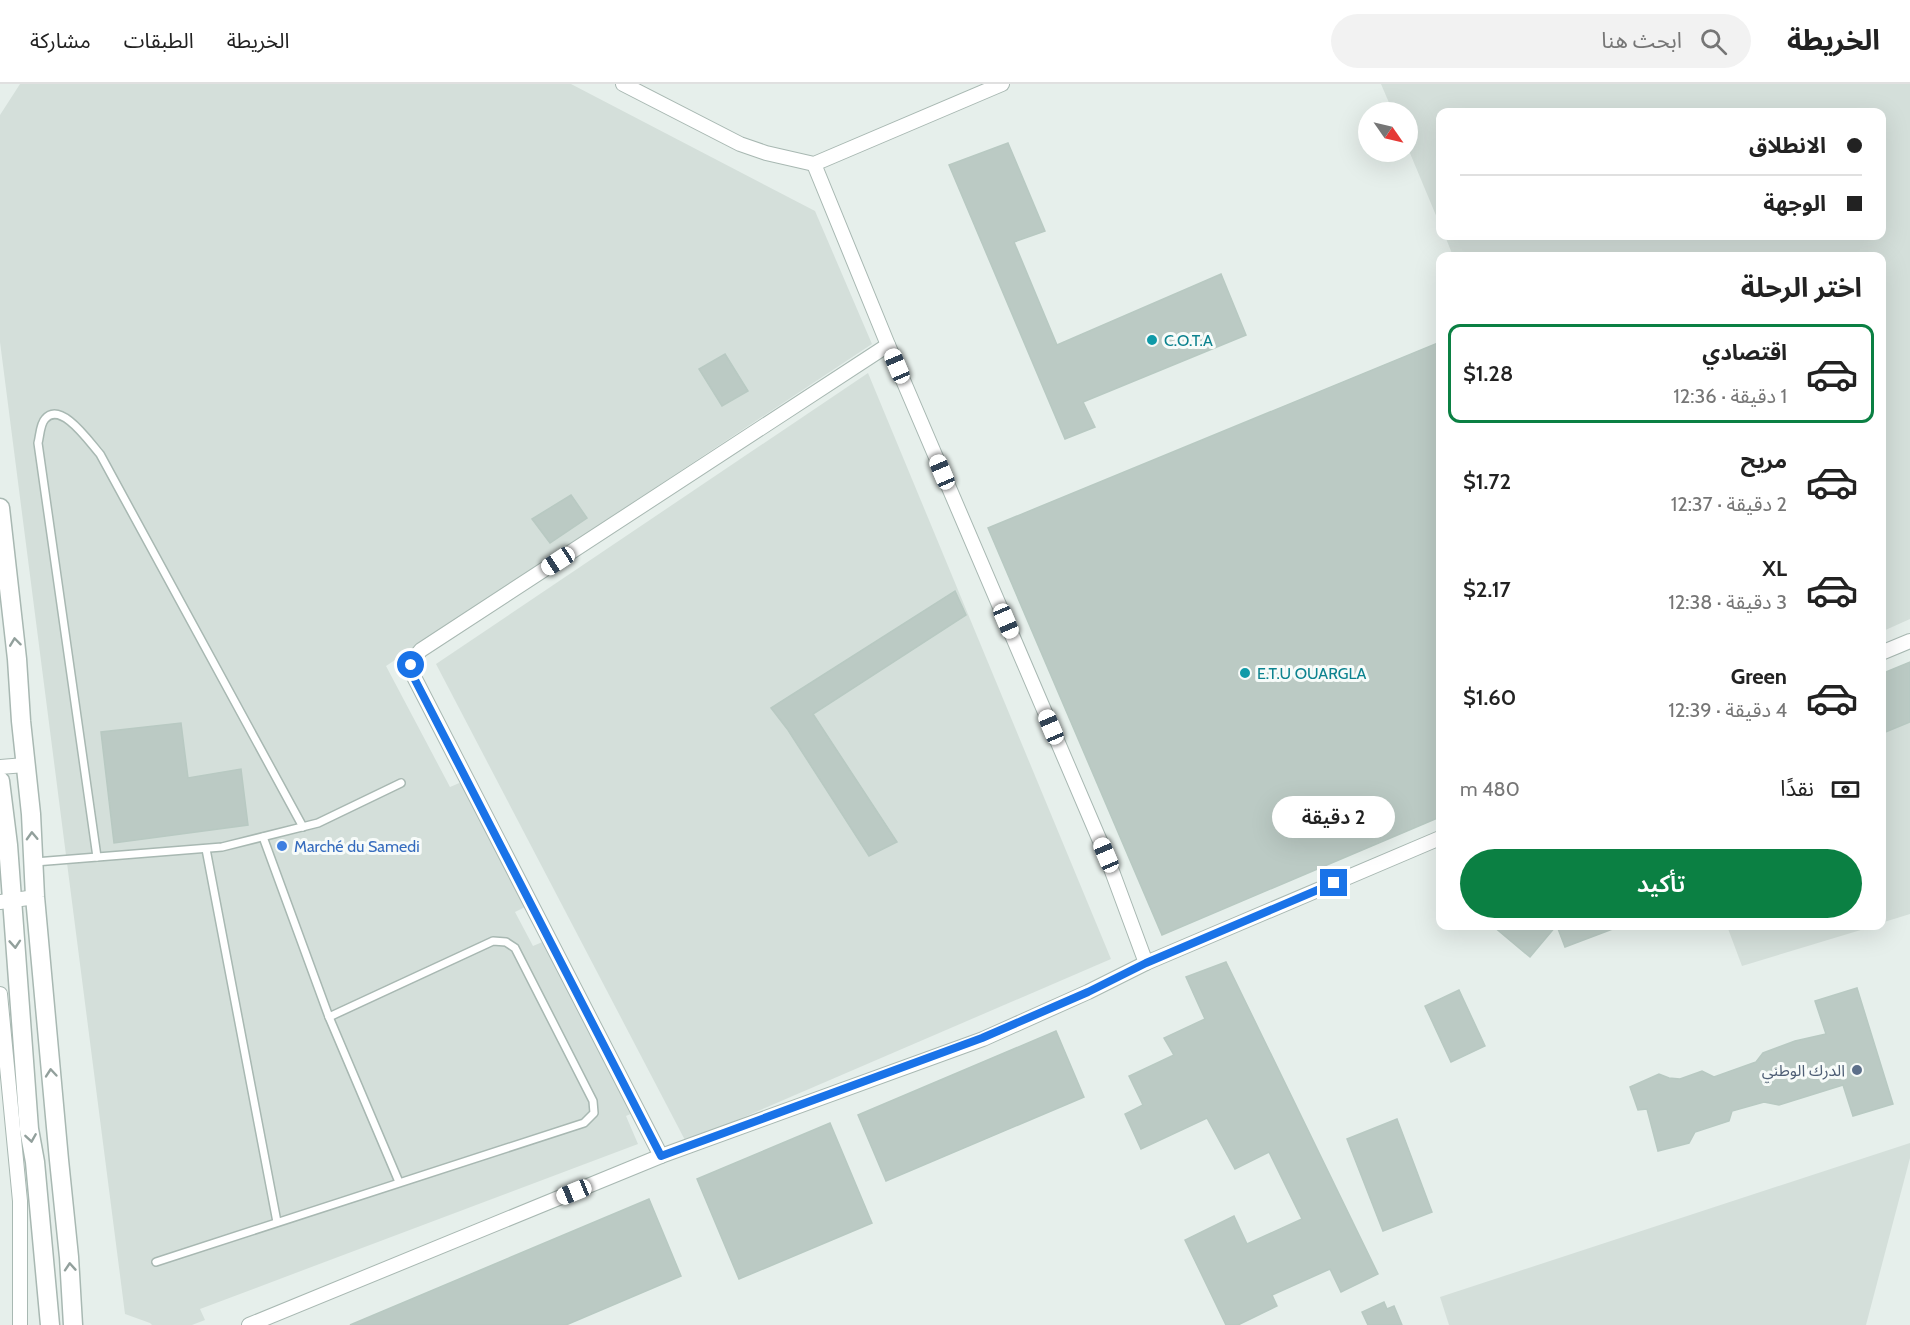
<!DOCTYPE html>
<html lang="ar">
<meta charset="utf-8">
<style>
:root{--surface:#fff;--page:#f2f2f2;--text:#222;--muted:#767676;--line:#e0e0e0;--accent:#0b8043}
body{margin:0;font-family:Cabin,"Noto Sans Arabic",sans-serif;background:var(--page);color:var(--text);direction:rtl;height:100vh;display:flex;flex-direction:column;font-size:22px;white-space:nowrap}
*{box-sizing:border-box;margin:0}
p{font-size:20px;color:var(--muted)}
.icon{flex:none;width:33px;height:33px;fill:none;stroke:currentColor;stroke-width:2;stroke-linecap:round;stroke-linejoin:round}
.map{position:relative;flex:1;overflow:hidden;direction:ltr}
.panel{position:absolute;left:1436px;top:168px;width:450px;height:678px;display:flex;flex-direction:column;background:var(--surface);border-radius:12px;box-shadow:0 6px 24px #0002;direction:rtl}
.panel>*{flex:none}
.hud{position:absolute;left:1436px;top:24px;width:450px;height:132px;border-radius:12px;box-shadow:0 6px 24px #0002;direction:rtl;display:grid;align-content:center;height:132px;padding:0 24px;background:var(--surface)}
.needle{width:39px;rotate:124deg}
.fabs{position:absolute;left:1358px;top:18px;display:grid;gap:12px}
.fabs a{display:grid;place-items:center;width:60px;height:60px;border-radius:50%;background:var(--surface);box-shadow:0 6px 24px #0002;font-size:30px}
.end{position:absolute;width:27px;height:27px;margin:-14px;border:8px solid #1a73e8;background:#fff;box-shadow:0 0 0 3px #fff}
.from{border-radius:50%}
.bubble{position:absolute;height:42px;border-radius:21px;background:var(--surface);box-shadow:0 6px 24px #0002;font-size:20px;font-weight:600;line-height:42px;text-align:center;direction:rtl}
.car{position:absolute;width:18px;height:36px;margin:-18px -9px;border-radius:8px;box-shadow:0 0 4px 2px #0007;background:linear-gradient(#fff 24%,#345 0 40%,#fff 0 76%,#345 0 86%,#fff 0)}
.hud b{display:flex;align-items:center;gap:21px;height:57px;font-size:22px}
.hud b+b{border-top:2px solid var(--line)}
.hud i{width:15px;height:15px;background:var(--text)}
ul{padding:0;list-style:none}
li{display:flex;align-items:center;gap:18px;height:99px;margin:0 12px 9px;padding:0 12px;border:3px solid transparent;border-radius:12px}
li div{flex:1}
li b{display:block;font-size:22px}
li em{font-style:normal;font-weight:600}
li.on{border-color:var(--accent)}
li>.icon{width:54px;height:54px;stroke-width:1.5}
h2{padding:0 24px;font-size:27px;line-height:72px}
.pay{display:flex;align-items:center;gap:15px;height:66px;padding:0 24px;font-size:22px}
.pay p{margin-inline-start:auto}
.action{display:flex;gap:12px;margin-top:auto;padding:12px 24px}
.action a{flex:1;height:69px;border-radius:36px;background:var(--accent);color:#fff;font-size:24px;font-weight:600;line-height:69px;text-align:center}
header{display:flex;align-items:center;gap:36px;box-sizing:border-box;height:84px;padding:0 30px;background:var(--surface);border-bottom:2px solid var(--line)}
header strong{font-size:28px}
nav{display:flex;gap:33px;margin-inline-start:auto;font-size:21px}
.search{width:420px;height:54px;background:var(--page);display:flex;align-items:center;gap:15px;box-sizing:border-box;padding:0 21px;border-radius:33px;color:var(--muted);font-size:22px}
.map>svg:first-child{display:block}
</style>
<header>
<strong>الخريطة</strong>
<div class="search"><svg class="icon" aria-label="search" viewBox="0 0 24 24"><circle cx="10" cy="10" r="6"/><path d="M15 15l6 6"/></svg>ابحث هنا</div>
<nav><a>الخريطة</a><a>الطبقات</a><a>مشاركة</a></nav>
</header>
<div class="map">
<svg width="1910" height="1241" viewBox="0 0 1910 1241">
<rect width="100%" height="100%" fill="#e6efeb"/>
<g fill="#d4dfda">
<polygon points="20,0 571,0 815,127 872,260 386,582 450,703 464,697 531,820 515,828 533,862 547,856 639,1026 626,1032 638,1060 200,1225 205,1236 192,1241 152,1241 150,1239 125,1230 0,258 0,31"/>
<polygon points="1381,0 1910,0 1910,535 1881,548 1881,172 1453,172 1445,152 1881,152 1881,28 1440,28 1440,141 1407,62 1407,28 1393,28"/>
<polygon points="868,289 1111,875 686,1058 436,580"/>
<polygon points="1910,638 1910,830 1881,839 1881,650"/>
<polygon points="1727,842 1874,842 1742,882"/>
<polygon points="1910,1059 1910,1074 1866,1241 1449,1241 1440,1213"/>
</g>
<g fill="#bbcac4" stroke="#b8c9c2" stroke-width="1.5">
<polygon points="1008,59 1045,147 1014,158 1057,261 1221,190 1246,251 1083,318 1095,343 1065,355 949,81"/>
<polygon points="1440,258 1440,733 1162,851 988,444"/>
<polygon points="725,270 748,307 722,322 699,285"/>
<polygon points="571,411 587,434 550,459 532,435"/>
<polygon points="955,507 966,531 813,630 897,758 869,772 788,646 771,624"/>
<polygon points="1910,578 1910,638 1881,650 1881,590"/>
<polygon points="181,639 188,694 241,685 248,741 114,759 101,648"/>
<polygon points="1493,842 1556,842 1530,873"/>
<polygon points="1557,842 1618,842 1618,843 1565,863"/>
<polygon points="1226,878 1378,1190 1341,1208 1330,1185 1272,1211 1277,1222 1238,1241 1226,1241 1185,1156 1234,1132 1247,1160 1302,1135 1269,1068 1235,1085 1207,1034 1141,1065 1125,1030 1143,1021 1129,992 1174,971 1164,954 1205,935 1186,893"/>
<polygon points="1857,904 1893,1020 1853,1032 1843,1001 1779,1021 1764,1018 1732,1027 1729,1037 1695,1048 1689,1059 1658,1067 1647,1025 1638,1026 1630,1003 1659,990 1669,994 1680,995 1702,987 1714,993 1756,978 1763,969 1795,957 1826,950 1815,917"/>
<polygon points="1459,906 1485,962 1451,978 1425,922"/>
<polygon points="1056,947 1084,1013 886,1097 858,1031"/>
<polygon points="1397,1035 1432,1128 1383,1147 1347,1055"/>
<polygon points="830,1039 872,1139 739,1195 697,1095"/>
<polygon points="649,1115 681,1192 566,1241 350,1241"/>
<polygon points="1384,1218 1387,1225 1394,1222 1402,1241 1368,1241 1362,1228"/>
</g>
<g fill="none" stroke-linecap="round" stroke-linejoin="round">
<defs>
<g id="service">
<polyline points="263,753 329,933 399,1098"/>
<polyline points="206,765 277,1138"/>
<path d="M97,773L38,359C40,352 40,340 45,335C61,316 90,359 100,370L303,743"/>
<polyline points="35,778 222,763 318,739 401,699"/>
<polyline points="156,1178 584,1039 594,1029 593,1017 515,864 506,858 493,857 329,933"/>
</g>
<g id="minor">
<polyline points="623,0 740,60 766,69 814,80 1002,0"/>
<polyline points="814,80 888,261 1106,771 1146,879 1440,754"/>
<path d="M888,261L421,566C414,574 411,579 412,589L661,1072L983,955L1088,908L1146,879"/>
<polyline points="1881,569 1910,557"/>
<polyline points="0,683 25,681"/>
<polyline points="0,818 35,813"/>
<polyline points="0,910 20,1117 20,1241"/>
<polyline points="249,1241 661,1072"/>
</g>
<g id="tertiary">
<polyline points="0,424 17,575 21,637 31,730 35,813 59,1076 69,1173 73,1241"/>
<polyline points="0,697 8,761 29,1045 35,1078 50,1241"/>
</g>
</defs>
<use href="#service" stroke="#a8b8b2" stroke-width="10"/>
<use href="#minor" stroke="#a8b8b2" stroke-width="16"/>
<use href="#tertiary" stroke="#a8b8b2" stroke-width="21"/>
<use href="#service" stroke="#fff" stroke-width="7"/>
<use href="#minor" stroke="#fff" stroke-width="14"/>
<use href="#tertiary" stroke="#fff" stroke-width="18"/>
</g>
<defs><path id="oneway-chevron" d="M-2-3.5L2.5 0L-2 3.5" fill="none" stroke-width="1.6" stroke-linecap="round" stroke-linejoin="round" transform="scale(1.5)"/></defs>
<g stroke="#92a09c">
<use href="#oneway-chevron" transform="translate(15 558) rotate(-97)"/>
<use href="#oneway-chevron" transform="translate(32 752) rotate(-92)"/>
<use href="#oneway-chevron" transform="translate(15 860) rotate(86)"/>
<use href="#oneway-chevron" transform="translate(51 989) rotate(-95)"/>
<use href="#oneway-chevron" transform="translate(31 1054) rotate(81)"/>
<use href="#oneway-chevron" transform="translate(70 1183) rotate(-94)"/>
</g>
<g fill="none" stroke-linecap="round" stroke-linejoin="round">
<polyline stroke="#1a73e8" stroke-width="8" points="411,581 412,590 661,1072 982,954 1088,908 1146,879 1334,799"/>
</g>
<g fill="#0f9aa8" stroke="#f7fbf9" stroke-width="2">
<circle cx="1152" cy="256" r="6"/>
<circle cx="1245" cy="589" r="6"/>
</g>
<circle fill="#3f7fe0" stroke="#f7fbf9" stroke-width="2" cx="282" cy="762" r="6"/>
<circle fill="#5c6f8a" stroke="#f7fbf9" stroke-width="2" cx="1857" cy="986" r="6"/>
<g text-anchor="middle" stroke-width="6" stroke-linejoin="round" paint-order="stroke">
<g font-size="16" fill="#0d838f" stroke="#f7fbf9" text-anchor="start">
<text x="1164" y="262">C.O.T.A</text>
<text x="1257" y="595">E.T.U OUARGLA</text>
</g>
<g font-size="16" fill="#366cbe" stroke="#f7fbf9" text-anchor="start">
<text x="294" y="768">Marché du Samedi</text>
</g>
<g font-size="16" fill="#4e5e75" stroke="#f7fbf9" text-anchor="end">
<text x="1845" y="992">الدرك الوطني</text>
</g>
</g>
</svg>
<div class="fabs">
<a><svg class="needle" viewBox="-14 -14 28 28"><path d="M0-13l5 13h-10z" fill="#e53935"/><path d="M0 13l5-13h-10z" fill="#767676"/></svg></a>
</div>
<i class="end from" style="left:411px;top:581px"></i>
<i class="end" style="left:1334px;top:799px"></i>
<div class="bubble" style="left:1272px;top:712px;width:123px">2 دقيقة</div>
<i class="car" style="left:897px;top:282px;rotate:337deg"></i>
<i class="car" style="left:942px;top:388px;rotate:337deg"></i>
<i class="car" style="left:558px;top:477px;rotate:237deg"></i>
<i class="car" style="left:1006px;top:537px;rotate:157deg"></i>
<i class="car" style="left:1051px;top:643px;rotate:337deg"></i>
<i class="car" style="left:1106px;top:771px;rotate:337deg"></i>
<i class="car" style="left:574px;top:1108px;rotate:248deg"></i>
<div class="hud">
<b><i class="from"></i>الانطلاق</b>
<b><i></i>الوجهة</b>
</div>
<section class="panel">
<h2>اختر الرحلة</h2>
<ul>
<li class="on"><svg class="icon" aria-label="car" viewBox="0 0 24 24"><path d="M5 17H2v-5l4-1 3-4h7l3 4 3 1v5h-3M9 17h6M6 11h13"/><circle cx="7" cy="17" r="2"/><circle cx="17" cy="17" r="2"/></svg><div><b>اقتصادي</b><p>1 دقيقة · 12:36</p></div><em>$1.28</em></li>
<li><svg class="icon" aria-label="car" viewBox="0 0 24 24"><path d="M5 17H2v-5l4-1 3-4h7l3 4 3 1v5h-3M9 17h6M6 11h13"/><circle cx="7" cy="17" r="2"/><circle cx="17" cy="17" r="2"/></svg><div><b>مريح</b><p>2 دقيقة · 12:37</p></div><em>$1.72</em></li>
<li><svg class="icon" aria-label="car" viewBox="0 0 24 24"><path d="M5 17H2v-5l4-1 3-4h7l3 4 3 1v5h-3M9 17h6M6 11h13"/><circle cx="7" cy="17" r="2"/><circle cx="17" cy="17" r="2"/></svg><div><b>XL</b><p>3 دقيقة · 12:38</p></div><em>$2.17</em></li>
<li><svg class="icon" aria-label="car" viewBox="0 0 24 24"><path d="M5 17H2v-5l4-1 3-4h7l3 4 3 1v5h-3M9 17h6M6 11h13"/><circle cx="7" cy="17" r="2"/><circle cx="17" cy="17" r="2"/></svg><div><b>Green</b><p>4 دقيقة · 12:39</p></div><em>$1.60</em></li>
</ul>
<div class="pay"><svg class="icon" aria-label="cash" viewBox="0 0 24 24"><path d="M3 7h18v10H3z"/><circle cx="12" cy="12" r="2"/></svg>نقدًا<p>480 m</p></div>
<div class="action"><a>تأكيد</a></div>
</section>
</div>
